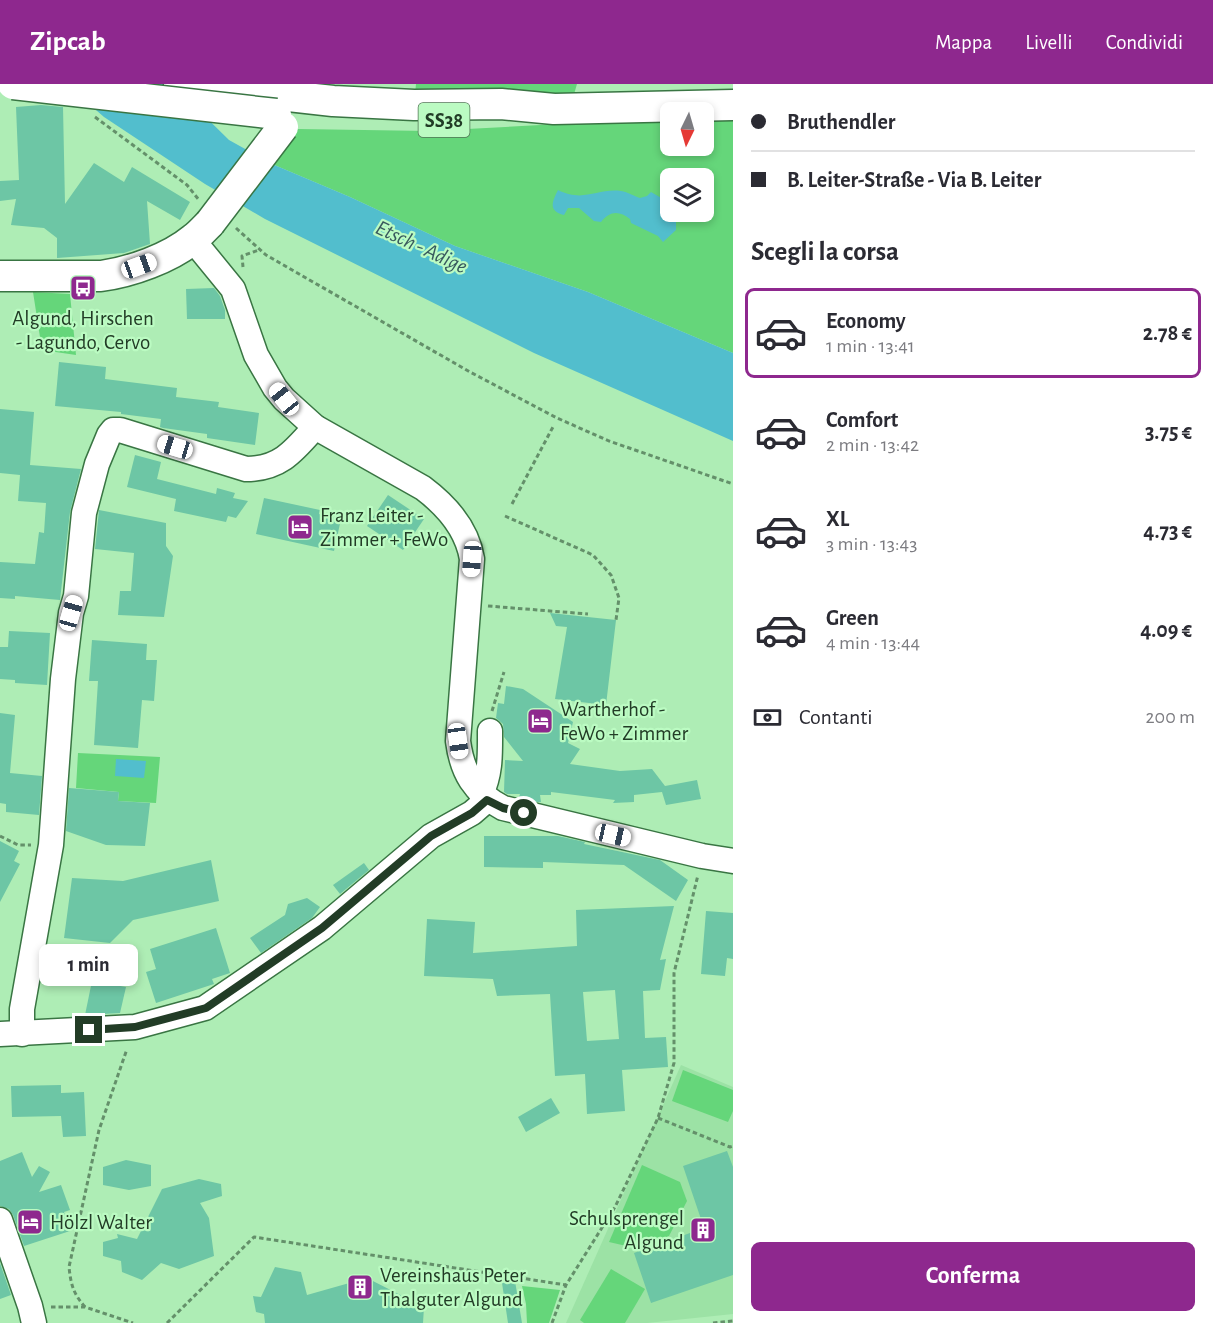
<!DOCTYPE html>
<html lang="it">
<meta charset="utf-8">
<style>
:root{--surface:#fff;--page:#f7f7f7;--text:#2b2b33;--muted:#7c7c81;--line:#e1e1e2;--accent:#8e288e}
body{margin:0;font-family:"Alegreya Sans",sans-serif;background:var(--page);color:var(--text);height:100vh;display:flex;flex-direction:column;font-size:22px;white-space:nowrap}
*{box-sizing:border-box;margin:0}
p{font-size:20px;color:var(--muted)}
.icon{flex:none;width:33px;height:33px;fill:none;stroke:currentColor;stroke-width:2;stroke-linecap:round;stroke-linejoin:round}
.map{position:relative;flex:1;overflow:hidden}
.sheet{display:flex;flex-direction:column;background:var(--surface);width:480px}
.sheet>*{flex:none}
.hud{display:grid;align-content:center;height:132px;padding:0 18px;background:var(--surface)}
.needle{width:39px;rotate:185deg}
.tools{position:absolute;left:660px;top:18px;display:grid;gap:12px}
.tools a{display:grid;place-items:center;width:54px;height:54px;border-radius:9px;background:var(--surface);box-shadow:0 3px 9px #0003;font-size:30px}
.end{position:absolute;width:27px;height:27px;margin:-14px;border:8px solid #223c26;background:#fff;box-shadow:0 0 0 3px #fff}
.from{border-radius:50%}
.bubble{position:absolute;height:42px;border-radius:9px;background:var(--surface);box-shadow:0 3px 9px #0003;font-size:20px;font-weight:700;line-height:42px;text-align:center}
.car{position:absolute;width:18px;height:36px;margin:-18px -9px;border-radius:8px;box-shadow:0 0 4px 2px #0007;background:linear-gradient(#fff 24%,#345 0 40%,#fff 0 76%,#345 0 86%,#fff 0)}
.hud b{display:flex;align-items:center;gap:21px;height:57px;font-size:22px}
.hud b+b{border-top:2px solid var(--line)}
.hud i{width:15px;height:15px;background:var(--text)}
ul{padding:0;list-style:none}
li{display:flex;align-items:center;gap:18px;height:90px;margin:0 12px 9px;padding:0 6px;border:3px solid transparent;border-radius:9px}
li div{flex:1}
li b{display:block;font-size:22px}
li em{font-style:normal;font-weight:700}
li.current{border-color:var(--accent)}
li>.icon{width:54px;height:54px;stroke-width:1.5}
h2{padding:0 18px;font-size:27px;line-height:72px}
.pay{display:flex;align-items:center;gap:15px;height:66px;padding:0 18px;font-size:22px}
.pay p{margin-inline-start:auto}
.action{display:flex;gap:12px;margin-top:auto;padding:12px 18px}
.action a{flex:1;height:69px;border-radius:9px;background:var(--accent);color:#fff;font-size:24px;font-weight:700;line-height:69px;text-align:center}
header{display:flex;align-items:center;gap:36px;box-sizing:border-box;height:84px;padding:0 30px;background:var(--accent);color:#fff}
header strong{font-size:28px}
nav{display:flex;gap:33px;margin-inline-start:auto;font-size:21px}
main{display:flex;flex:1;min-height:0}
.map>svg:first-child{display:block}
</style>
<header>
<strong>Zipcab</strong>
<nav><a>Mappa</a><a>Livelli</a><a>Condividi</a></nav>
</header>
<main>
<div class="map">
<svg width="733" height="1239" viewBox="0 0 733 1239">
<rect width="100%" height="100%" fill="#aeedb5"/>
<polygon fill="#9ce2a5" points="681,981 733,1003 733,1230 647,1239 566,1239"/>
<g fill="#65d67a" fill-rule="evenodd">
<polygon points="416,0 577,0 570,24 414,21"/>
<path d="M733,31V269L588,208L455,162L350,113L272,80L287,56L298,45L429,47L670,34V62H704V33ZM670,94H704V128H670Z"/>
<polygon points="33,208 70,210 76,271 42,266"/>
<polygon points="78,669 160,673 156,719 118,717 119,708 76,704"/>
<polygon points="683,986 733,1006 733,1027 728,1038 672,1017"/>
<polygon points="642,1081 680,1098 687,1117 669,1152 635,1164 609,1158"/>
<polygon points="611,1185 645,1205 625,1239 584,1239 580,1236"/>
<polygon points="522,1202 560,1206 549,1239 527,1239 526,1220"/>
</g>
<g fill="#52becd">
<polygon points="66,0 172,0 229,56 272,80 350,113 455,162 588,208 733,269 733,357 534,269 265,135 205,100 104,33"/>
<path d="M558,106C584,119 597,104 621,107C628,108 634,112 640,114L647,112L651,108L663,115V119L670,123V128H676V146L663,158L658,152L631,139L630,135C620,127 610,126 601,138L594,137L579,124H568L564,131C548,127 552,118 558,106Z"/>
<polygon points="116,675 146,677 144,694 115,692"/>
</g>
<g fill="#6dc6a5" fill-rule="evenodd">
<polygon points="41,21 63,23 65,120 94,79 124,98 132,83 190,118 180,136 147,117 150,160 124,169 57,174 57,154 44,144 11,141 16,115 0,117 0,97 19,96 16,23"/>
<polygon points="214,204 220,212 225,226 225,235 187,235 186,205"/>
<polygon points="59,278 106,283 105,295 177,304 176,313 219,318 218,323 259,329 255,361 207,354 207,350 163,344 160,343 161,335 121,330 121,328 55,322"/>
<polygon points="0,325 34,328 30,381 81,385 70,428 60,516 15,512 15,515 0,514 0,478 35,480 39,448 44,449 46,419 18,417 20,391 0,389"/>
<polygon points="135,371 161,378 157,395 216,410 217,404 235,409 233,414 248,417 236,434 228,432 226,438 174,427 176,415 127,403"/>
<polygon points="388,411 424,435 403,466 367,442"/>
<polygon points="264,414 320,426 319,430 341,435 334,467 256,450"/>
<polygon points="99,426 166,439 166,462 173,472 164,533 118,531 120,507 131,507 134,469 95,465"/>
<polygon points="550,529 616,536 606,621 555,615 567,543 556,542"/>
<polygon points="9,547 50,549 47,601 15,599 15,596 0,595 0,563 8,563"/>
<polygon points="92,556 147,560 146,576 157,576 154,617 142,616 138,664 94,661 98,597 89,597"/>
<polygon points="506,602 523,605 573,638 568,659 580,665 570,680 620,687 652,685 665,702 697,696 701,715 666,721 662,708 634,711 634,718 613,719 615,716 551,708 551,711 540,711 541,718 537,718 519,713 520,710 507,710 504,708 505,676 523,677 504,653 503,640 496,634 498,619 504,620"/>
<polygon points="0,629 15,631 10,689 42,692 39,731 6,728 6,720 0,719"/>
<polygon points="69,704 119,708 118,717 150,719 145,762 106,761 66,747"/>
<polygon points="484,752 558,752 585,758 584,760 660,776 688,796 676,817 624,781 543,778 543,784 484,783"/>
<polygon points="0,757 19,767 14,777 20,780 0,818"/>
<polygon points="211,776 219,817 133,836 110,859 64,854 72,794 123,797"/>
<polygon points="364,779 369,786 340,810 333,801"/>
<polygon points="307,814 320,823 312,834 261,869 250,854 285,831 288,820"/>
<path d="M674,822L660,876L666,875L660,906L643,907L645,954L666,953L668,983L622,986L625,1027L587,1030L585,990L555,992L550,910L497,912L493,895L424,892L427,835L475,838L473,869L577,862L576,826ZM615,906L619,955L587,957L583,908Z"/>
<polygon points="706,827 733,829 733,875 727,874 725,892 701,890"/>
<polygon points="216,844 230,889 212,895 214,900 156,919 146,888 156,885 150,865"/>
<polygon points="92,897 126,903 120,929 85,931"/>
<polygon points="61,1001 61,1009 84,1008 86,1052 63,1053 61,1032 12,1033 11,1002"/>
<polygon points="551,1014 560,1029 526,1048 518,1033"/>
<polygon points="727,1067 733,1083 733,1191 651,1219 634,1169 704,1144 683,1082"/>
<polygon points="22,1068 32,1093 39,1082 50,1088 39,1108 61,1101 70,1126 64,1128 70,1147 24,1162 13,1131 9,1125 0,1122 0,1077"/>
<polygon points="126,1076 151,1081 151,1102 129,1106 103,1101 103,1083"/>
<polygon points="199,1095 221,1100 222,1112 200,1119 209,1134 214,1172 179,1185 161,1179 142,1196 122,1188 121,1177 103,1172 103,1158 118,1154 117,1150 137,1155 162,1105"/>
<polygon points="0,1179 11,1211 0,1215"/>
<polygon points="275,1183 301,1188 307,1211 367,1194 424,1223 423,1239 265,1239 264,1230 256,1228 253,1212 261,1213"/>
<polygon points="515,1197 522,1239 508,1239 502,1199"/>
</g>
<g fill="none" stroke-linecap="round" stroke-linejoin="round">
<defs>
<g id="minor">
<path d="M193,156L233,205L256,271L275,304L284,315L315,343L423,404C447,422 467,444 472,475L458,657C462,688 474,709 503,724L702,772L733,777"/>
<path d="M481,710C491,689 490,669 490,647"/>
<polyline points="0,950 135,943 205,924 322,844 431,752 472,729 487,716"/>
<path d="M22,950V925L51,761L63,595L71,529L76,512L84,429L97,380L109,351L113,346H120L246,385C280,385 294,367 315,343"/>
<polyline points="0,1136 30,1222 34,1239"/>
</g>
<g id="major">
<polyline points="179,0 333,17 414,21 501,20 554,25 733,21"/>
<path d="M0,192H101C131,188 170,174 193,155C199,151 205,144 210,139"/>
</g>
</defs>
<use href="#minor" stroke="#397543" stroke-width="27"/>
<use href="#major" stroke="#397543" stroke-width="33"/>
<g stroke="#64906a" stroke-width="3" stroke-dasharray="4.5 3" stroke-linecap="butt">
<polyline points="95,33 187,101 199,116"/>
<polyline points="236,144 266,171 470,288 557,334 609,357 733,400"/>
<polyline points="243,183 242,172 259,166"/>
<polyline points="512,420 554,341"/>
<polyline points="505,432 593,471 611,491 619,514 616,536"/>
<polyline points="488,522 588,530"/>
<polyline points="492,627 504,588"/>
<polyline points="0,752 18,761 31,761"/>
<polyline points="658,1034 730,1063 733,1062"/>
<polyline points="51,1223 85,1223 133,1239"/>
<path d="M85,1223C73,1209 71,1201 69,1183L99,1046L127,965"/>
<polyline points="167,1239 254,1153 566,1201"/>
<polyline points="552,1239 566,1201 615,1123 658,1034 674,979 674,889 698,791"/>
<polyline points="713,1239 733,1237"/>
</g>
<use href="#minor" stroke="#fff" stroke-width="24"/>
<use href="#major" stroke="#fff" stroke-width="30"/>
<defs>
<g id="major-bridge">
<polyline points="13,0 276,30"/>
<polyline points="210,139 283,43"/>
</g>
</defs>
<use href="#major-bridge" stroke="#397543" stroke-width="33" stroke-linecap="butt"/>
<use href="#major-bridge" stroke="#fff" stroke-width="30"/>
</g>
<g fill="none" stroke-linecap="round" stroke-linejoin="round">
<polyline stroke="#223c26" stroke-width="8" points="89,946 135,943 206,924 322,844 431,752 472,729 487,716 503,724 524,729"/>
</g>
<defs>
<symbol id="bus-square" viewBox="-11 -11 22 22"><rect x="-9" y="-9" width="18" height="18" rx="4" fill="#8e288e" stroke="#bbfbc2"/><path d="M-5-6H5V4H4V6H2V4H-2V6H-4V4H-5ZM-3.5-4V0h7V-4ZM-3.5 1.2v1.5H-2V1.2ZM2 1.2v1.5H3.5V1.2Z" fill="#fff"/></symbol>
<symbol id="hotel-square" viewBox="-11 -11 22 22"><rect x="-9" y="-9" width="18" height="18" rx="4" fill="#8e288e" stroke="#bbfbc2"/><path d="M-6-4.5h1.5V1H6V5H4.5V3h-9V5H-6ZM-4 0a1.8 1.8 0 1 1 3.6 0ZM.5 0V-2.5h3Q6-2.5 6 0Z" fill="#fff"/></symbol>
<symbol id="building-square" viewBox="-11 -11 22 22"><rect x="-9" y="-9" width="18" height="18" rx="4" fill="#8e288e" stroke="#bbfbc2"/><path d="M-4-6H4V6H1V3H-1V6H-4ZM-2.5-4.3h1.7v1.8h-1.7ZM.8-4.3h1.7v1.8H.8ZM-2.5-1h1.7V.8h-1.7ZM.8-1h1.7V.8H.8Z" fill="#fff"/></symbol>
</defs>
<g fill-rule="evenodd">
<use href="#bus-square" x="68" y="189" width="30" height="30"/>
<use href="#hotel-square" x="285" y="428" width="30" height="30"/>
<use href="#hotel-square" x="525" y="622" width="30" height="30"/>
<use href="#hotel-square" x="15" y="1123" width="30" height="30"/>
<use href="#building-square" x="688" y="1131" width="30" height="30"/>
<use href="#building-square" x="345" y="1188" width="30" height="30"/>
</g>
<g text-anchor="middle" stroke-width="4.5" stroke-linejoin="round" paint-order="stroke">
<rect fill="#bbfbc2" stroke="#507555" stroke-width="1.5" x="418.5" y="19" width="51" height="34" rx="4.5"/>
<g font-size="20" font-weight="bold" fill="#223c26">
<text x="444" y="43">SS38</text>
</g>
<g font-size="21" fill="#223c26" stroke="#bbfbc2" text-anchor="start">
<text x="83" y="241" text-anchor="middle">Algund, Hirschen<tspan x="83" dy="24">- Lagundo, Cervo</tspan></text>
<text x="320" y="438">Franz Leiter -<tspan x="320" dy="24">Zimmer + FeWo</tspan></text>
<text x="560" y="632">Wartherhof -<tspan x="560" dy="24">FeWo + Zimmer</tspan></text>
<text x="684" y="1141" text-anchor="end">Schulsprengel<tspan x="684" dy="24">Algund</tspan></text>
<text x="50" y="1145">Hölzl Walter</text>
<text x="380" y="1198">Vereinshaus Peter<tspan x="380" dy="24">Thalguter Algund</tspan></text>
</g>
<g font-size="22" font-style="italic" fill="#38595e" stroke="#bbfbc2">
<text transform="translate(422 162) rotate(25)" y="8">Etsch - Adige</text>
</g>
</g>
</svg>
<div class="tools">
<a><svg class="needle" viewBox="-14 -14 28 28"><path d="M0-13l5 13h-10z" fill="#e53935"/><path d="M0 13l5-13h-10z" fill="#7c7c81"/></svg></a>
<a><svg class="icon" aria-label="layers" viewBox="0 0 24 24"><path d="M12 4l9 5-9 5-9-5zM3 14l9 5 9-5"/></svg></a>
</div>
<i class="end from" style="left:524px;top:729px"></i>
<i class="end" style="left:89px;top:946px"></i>
<div class="bubble" style="left:39px;top:860px;width:99px">1 min</div>
<i class="car" style="left:139px;top:182px;rotate:70deg"></i>
<i class="car" style="left:284px;top:315px;rotate:321deg"></i>
<i class="car" style="left:175px;top:363px;rotate:287deg"></i>
<i class="car" style="left:472px;top:475px;rotate:184deg"></i>
<i class="car" style="left:71px;top:529px;rotate:16deg"></i>
<i class="car" style="left:458px;top:657px;rotate:172deg"></i>
<i class="car" style="left:613px;top:751px;rotate:103deg"></i>
</div>
<section class="sheet">
<div class="hud">
<b><i class="from"></i>Bruthendler</b>
<b><i></i>B. Leiter-Straße - Via B. Leiter</b>
</div>
<h2>Scegli la corsa</h2>
<ul>
<li class="current"><svg class="icon" aria-label="car" viewBox="0 0 24 24"><path d="M5 17H2v-5l4-1 3-4h7l3 4 3 1v5h-3M9 17h6M6 11h13"/><circle cx="7" cy="17" r="2"/><circle cx="17" cy="17" r="2"/></svg><div><b>Economy</b><p>1 min · 13:41</p></div><em>2.78 €</em></li>
<li><svg class="icon" aria-label="car" viewBox="0 0 24 24"><path d="M5 17H2v-5l4-1 3-4h7l3 4 3 1v5h-3M9 17h6M6 11h13"/><circle cx="7" cy="17" r="2"/><circle cx="17" cy="17" r="2"/></svg><div><b>Comfort</b><p>2 min · 13:42</p></div><em>3.75 €</em></li>
<li><svg class="icon" aria-label="car" viewBox="0 0 24 24"><path d="M5 17H2v-5l4-1 3-4h7l3 4 3 1v5h-3M9 17h6M6 11h13"/><circle cx="7" cy="17" r="2"/><circle cx="17" cy="17" r="2"/></svg><div><b>XL</b><p>3 min · 13:43</p></div><em>4.73 €</em></li>
<li><svg class="icon" aria-label="car" viewBox="0 0 24 24"><path d="M5 17H2v-5l4-1 3-4h7l3 4 3 1v5h-3M9 17h6M6 11h13"/><circle cx="7" cy="17" r="2"/><circle cx="17" cy="17" r="2"/></svg><div><b>Green</b><p>4 min · 13:44</p></div><em>4.09 €</em></li>
</ul>
<div class="pay"><svg class="icon" aria-label="cash" viewBox="0 0 24 24"><path d="M3 7h18v10H3z"/><circle cx="12" cy="12" r="2"/></svg>Contanti<p>200 m</p></div>
<div class="action"><a>Conferma</a></div>
</section>
</main>
